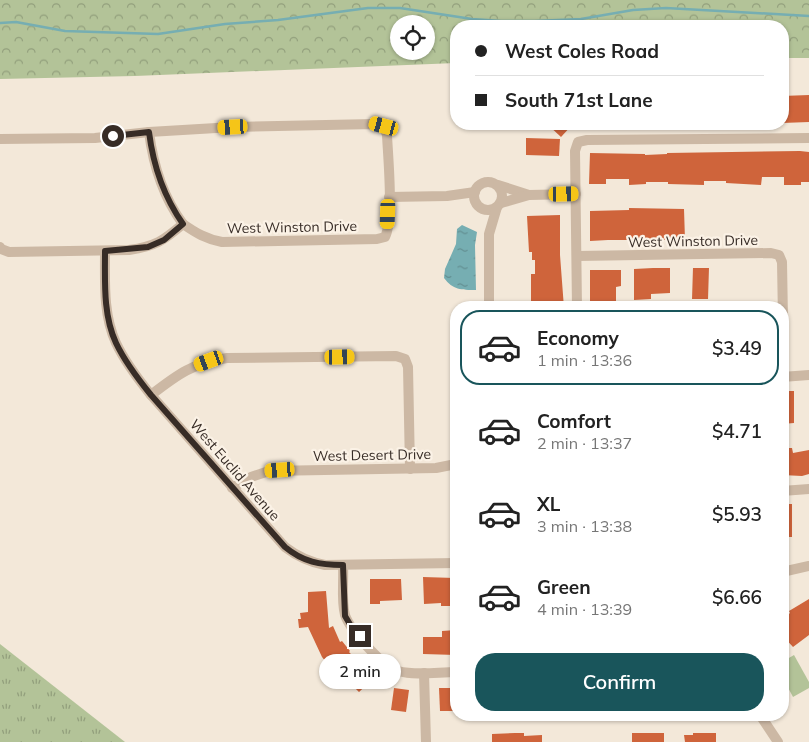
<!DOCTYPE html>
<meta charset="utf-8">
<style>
:root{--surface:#fff;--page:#f6f6f6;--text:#222;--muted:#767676;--line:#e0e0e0;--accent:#19555b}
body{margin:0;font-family:Mulish,sans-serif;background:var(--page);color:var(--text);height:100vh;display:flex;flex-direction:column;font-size:19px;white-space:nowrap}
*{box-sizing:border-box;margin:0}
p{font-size:16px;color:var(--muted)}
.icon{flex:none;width:28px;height:28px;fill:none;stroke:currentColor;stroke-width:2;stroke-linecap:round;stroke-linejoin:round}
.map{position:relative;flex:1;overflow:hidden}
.panel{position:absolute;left:450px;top:301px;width:339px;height:420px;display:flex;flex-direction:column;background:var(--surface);border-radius:20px;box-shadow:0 1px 4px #0004}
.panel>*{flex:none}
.banner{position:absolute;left:450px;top:20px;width:339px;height:110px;border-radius:20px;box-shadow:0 1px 4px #0004;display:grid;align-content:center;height:110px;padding:0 25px;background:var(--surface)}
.fabs{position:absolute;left:390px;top:15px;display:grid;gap:10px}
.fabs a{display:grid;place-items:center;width:45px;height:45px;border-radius:50%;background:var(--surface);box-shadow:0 1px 4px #0004;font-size:25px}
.end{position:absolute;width:22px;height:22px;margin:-11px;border:6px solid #372c26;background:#fff;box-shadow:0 0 0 2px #fff}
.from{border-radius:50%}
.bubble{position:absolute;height:35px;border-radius:18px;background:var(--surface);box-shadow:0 1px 4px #0004;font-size:16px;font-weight:600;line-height:35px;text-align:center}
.car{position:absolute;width:15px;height:30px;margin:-15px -8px;border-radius:6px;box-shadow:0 0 4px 1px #0007;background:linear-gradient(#f5c518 24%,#345 0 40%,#f5c518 0 76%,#345 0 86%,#f5c518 0)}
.banner b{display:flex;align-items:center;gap:18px;height:48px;font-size:19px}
.banner b+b{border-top:1px solid var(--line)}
.banner i{width:12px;height:12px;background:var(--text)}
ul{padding:9px 0 0;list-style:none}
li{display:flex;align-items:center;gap:15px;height:75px;margin:0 10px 8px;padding:0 15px;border:2px solid transparent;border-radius:20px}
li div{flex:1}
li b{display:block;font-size:19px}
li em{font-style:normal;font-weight:600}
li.selected{border-color:var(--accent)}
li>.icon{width:45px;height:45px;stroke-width:1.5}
.action{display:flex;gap:10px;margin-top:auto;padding:10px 25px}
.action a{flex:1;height:58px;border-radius:20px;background:var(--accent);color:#fff;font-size:20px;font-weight:600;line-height:58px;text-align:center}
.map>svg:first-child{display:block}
</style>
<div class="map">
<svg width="809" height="742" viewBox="0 0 809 742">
<defs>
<pattern id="grass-tufts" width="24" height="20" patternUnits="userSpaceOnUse" patternTransform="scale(1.25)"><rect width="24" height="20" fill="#b3c398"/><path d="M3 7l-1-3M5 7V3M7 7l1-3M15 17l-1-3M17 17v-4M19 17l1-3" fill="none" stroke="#929f7c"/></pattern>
<pattern id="park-crowns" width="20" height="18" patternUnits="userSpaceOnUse" patternTransform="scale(1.25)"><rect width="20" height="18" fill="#b3c398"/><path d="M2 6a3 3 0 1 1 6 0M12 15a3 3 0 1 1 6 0" fill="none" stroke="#929f7c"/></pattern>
<pattern id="water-ripples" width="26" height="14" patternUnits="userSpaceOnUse" patternTransform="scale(1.25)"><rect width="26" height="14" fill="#76aeb2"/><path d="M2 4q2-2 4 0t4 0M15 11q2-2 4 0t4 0" fill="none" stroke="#628e91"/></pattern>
</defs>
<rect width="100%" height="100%" fill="#f3e8d9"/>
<polygon fill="url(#grass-tufts)" points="0,644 125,742 0,742"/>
<path fill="url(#park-crowns)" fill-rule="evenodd" d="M0,0H809V58H783L782,26H456V63L135,76L0,79ZM399,24H426V51H399Z"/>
<polygon fill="#b3c398" points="794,655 809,682 809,688 793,697 783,678 782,662"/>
<path fill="url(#water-ripples)" d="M462,225L477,232L475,245L476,290C461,290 453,290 444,278L445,269L456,244L457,229Z"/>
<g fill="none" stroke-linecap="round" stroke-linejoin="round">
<polyline stroke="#76aeb2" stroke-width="2.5" points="0,23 16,22 65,31 158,34 225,24 278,20 368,8 400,8 472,19 501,21 535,21 581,19 633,10 666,8 809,16"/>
</g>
<g fill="#cf643b">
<polygon points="809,95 809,122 782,123 782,96"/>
<polygon points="547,124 573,124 561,137"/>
<polygon points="526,138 560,139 559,156 526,155"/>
<polygon points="800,151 809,152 809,182 801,182 801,185 784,185 784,177 762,177 761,185 726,183 726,181 704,181 704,185 668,184 668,182 646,182 646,184 629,185 629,179 606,179 606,184 589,184 590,153 645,154 645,155 667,154 667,153"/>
<polygon points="629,208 684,209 685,240 608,240 590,241 590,211 629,210"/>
<polygon points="560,215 560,255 564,308 531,308 531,274 535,274 535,260 532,260 532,252 529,252 527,216"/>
<polygon points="653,268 670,268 670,293 651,294 651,299 634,300 634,269"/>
<polygon points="693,268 709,268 708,299 692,299"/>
<polygon points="590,270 621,270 621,286 616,287 616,306 590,306"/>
<polygon points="782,391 794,391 794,423 782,424"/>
<polygon points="782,448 792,448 793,453 809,450 809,474 802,476 782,475"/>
<rect x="782" y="504" width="10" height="33"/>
<polygon points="423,577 455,578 455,606 441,606 441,603 424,604"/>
<polygon points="370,579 401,579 402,600 380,601 380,604 370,604"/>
<polygon points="326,591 329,628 333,626 340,642 342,641 350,651 349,652 374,678 359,692 349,682 352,680 335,662 330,667 322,657 308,627 299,628 298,619 301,619 300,613 308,612 308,592"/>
<polygon points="809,599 809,635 793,647 782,635 782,620 790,613 789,611"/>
<polygon points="456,630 456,655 423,654 423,637 442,637 442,631"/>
<polygon points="394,688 409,690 406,712 391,710"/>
<polygon points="439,688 453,688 454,711 440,711"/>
<polygon points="515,733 524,733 524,736 542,735 542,742 492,742 492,734"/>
<rect x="632" y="733" width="32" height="9"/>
<polygon points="693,733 716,733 716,742 685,742 684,735 693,735"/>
</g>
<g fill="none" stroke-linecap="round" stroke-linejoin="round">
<g stroke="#ccb8a4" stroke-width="10">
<path d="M149,132C153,164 163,197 183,224"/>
<path d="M0,139L95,138L149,132L233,127L374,124L384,127L387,135C388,157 394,219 385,237L377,239L222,242C206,239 196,233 183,224C163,241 156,246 129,250L9,252L1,249L0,247"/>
<circle cx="488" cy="196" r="14"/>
<polyline points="498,185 529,195"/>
<polyline points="389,197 447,196 475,192"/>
<polyline points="501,203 529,195 576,194"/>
<path d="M105,251C105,282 103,315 116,343C125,362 138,379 151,395L285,547C298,557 309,562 325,565L456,563"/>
<polyline points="577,256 771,253 779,255 782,262 784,377"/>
<polyline points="489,308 489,234 497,207"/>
<polyline points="577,308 575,151 578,142 587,140 809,138"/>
<polyline points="782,377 809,375"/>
<path d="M151,395C178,374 193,363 227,358L396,356L405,359L408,367L410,469"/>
<polyline points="232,488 251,477 269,471 436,468 456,464"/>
<polyline points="782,491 809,489"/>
<path d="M343,565C344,581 341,600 345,615C350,630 383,667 398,671C416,676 438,672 456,672"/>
<polyline points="782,572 809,566"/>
<polyline points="424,673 426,742"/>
<polyline points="760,715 778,742"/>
</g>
</g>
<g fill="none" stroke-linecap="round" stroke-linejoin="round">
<path stroke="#372c26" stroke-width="6" d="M113,136L149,132C153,164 164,197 183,224L164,240L148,247L105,251C105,282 103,315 116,343C125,362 138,379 151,395L285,547C303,562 320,565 343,565L345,616L351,626L360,636"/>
</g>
<g text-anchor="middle" stroke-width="4.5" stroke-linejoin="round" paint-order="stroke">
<g font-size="14" fill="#372c26" stroke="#fbf2e6">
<text transform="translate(292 227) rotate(-1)" y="5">West Winston Drive</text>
<text transform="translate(693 241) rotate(-1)" y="5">West Winston Drive</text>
<text transform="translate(372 455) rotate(-1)" y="5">West Desert Drive</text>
<text transform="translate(235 470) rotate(49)" y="5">West Euclid Avenue</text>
</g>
</g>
</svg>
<div class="fabs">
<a><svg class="icon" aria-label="locate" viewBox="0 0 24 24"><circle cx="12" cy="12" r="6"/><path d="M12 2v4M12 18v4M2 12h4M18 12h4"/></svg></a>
</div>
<i class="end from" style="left:113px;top:136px"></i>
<i class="end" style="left:360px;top:636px"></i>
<div class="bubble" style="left:319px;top:654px;width:82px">2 min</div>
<i class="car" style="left:384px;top:126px;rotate:285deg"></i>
<i class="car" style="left:233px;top:127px;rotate:267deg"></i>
<i class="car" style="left:564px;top:194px;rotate:89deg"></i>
<i class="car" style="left:388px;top:214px;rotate:182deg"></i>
<i class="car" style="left:340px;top:357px;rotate:89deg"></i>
<i class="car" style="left:209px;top:361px;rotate:250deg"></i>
<i class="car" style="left:280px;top:470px;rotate:266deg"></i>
<div class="banner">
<b><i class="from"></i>West Coles Road</b>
<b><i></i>South 71st Lane</b>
</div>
<section class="panel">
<ul>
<li class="selected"><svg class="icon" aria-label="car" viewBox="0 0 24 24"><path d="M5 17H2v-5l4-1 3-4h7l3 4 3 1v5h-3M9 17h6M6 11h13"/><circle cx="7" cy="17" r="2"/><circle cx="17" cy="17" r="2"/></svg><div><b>Economy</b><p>1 min · 13:36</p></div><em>$3.49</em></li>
<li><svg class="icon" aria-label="car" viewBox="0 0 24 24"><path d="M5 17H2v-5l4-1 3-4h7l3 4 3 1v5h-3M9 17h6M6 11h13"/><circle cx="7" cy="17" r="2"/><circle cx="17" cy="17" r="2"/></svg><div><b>Comfort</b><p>2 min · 13:37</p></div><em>$4.71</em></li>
<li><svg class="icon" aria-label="car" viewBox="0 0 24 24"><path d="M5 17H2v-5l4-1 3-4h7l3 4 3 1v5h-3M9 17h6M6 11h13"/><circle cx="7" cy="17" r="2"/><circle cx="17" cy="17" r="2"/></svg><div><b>XL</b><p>3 min · 13:38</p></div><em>$5.93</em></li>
<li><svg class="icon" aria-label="car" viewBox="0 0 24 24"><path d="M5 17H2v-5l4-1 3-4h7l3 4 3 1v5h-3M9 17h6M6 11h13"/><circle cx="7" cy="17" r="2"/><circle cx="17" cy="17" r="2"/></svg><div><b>Green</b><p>4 min · 13:39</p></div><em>$6.66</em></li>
</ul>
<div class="action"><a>Confirm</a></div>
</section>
</div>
